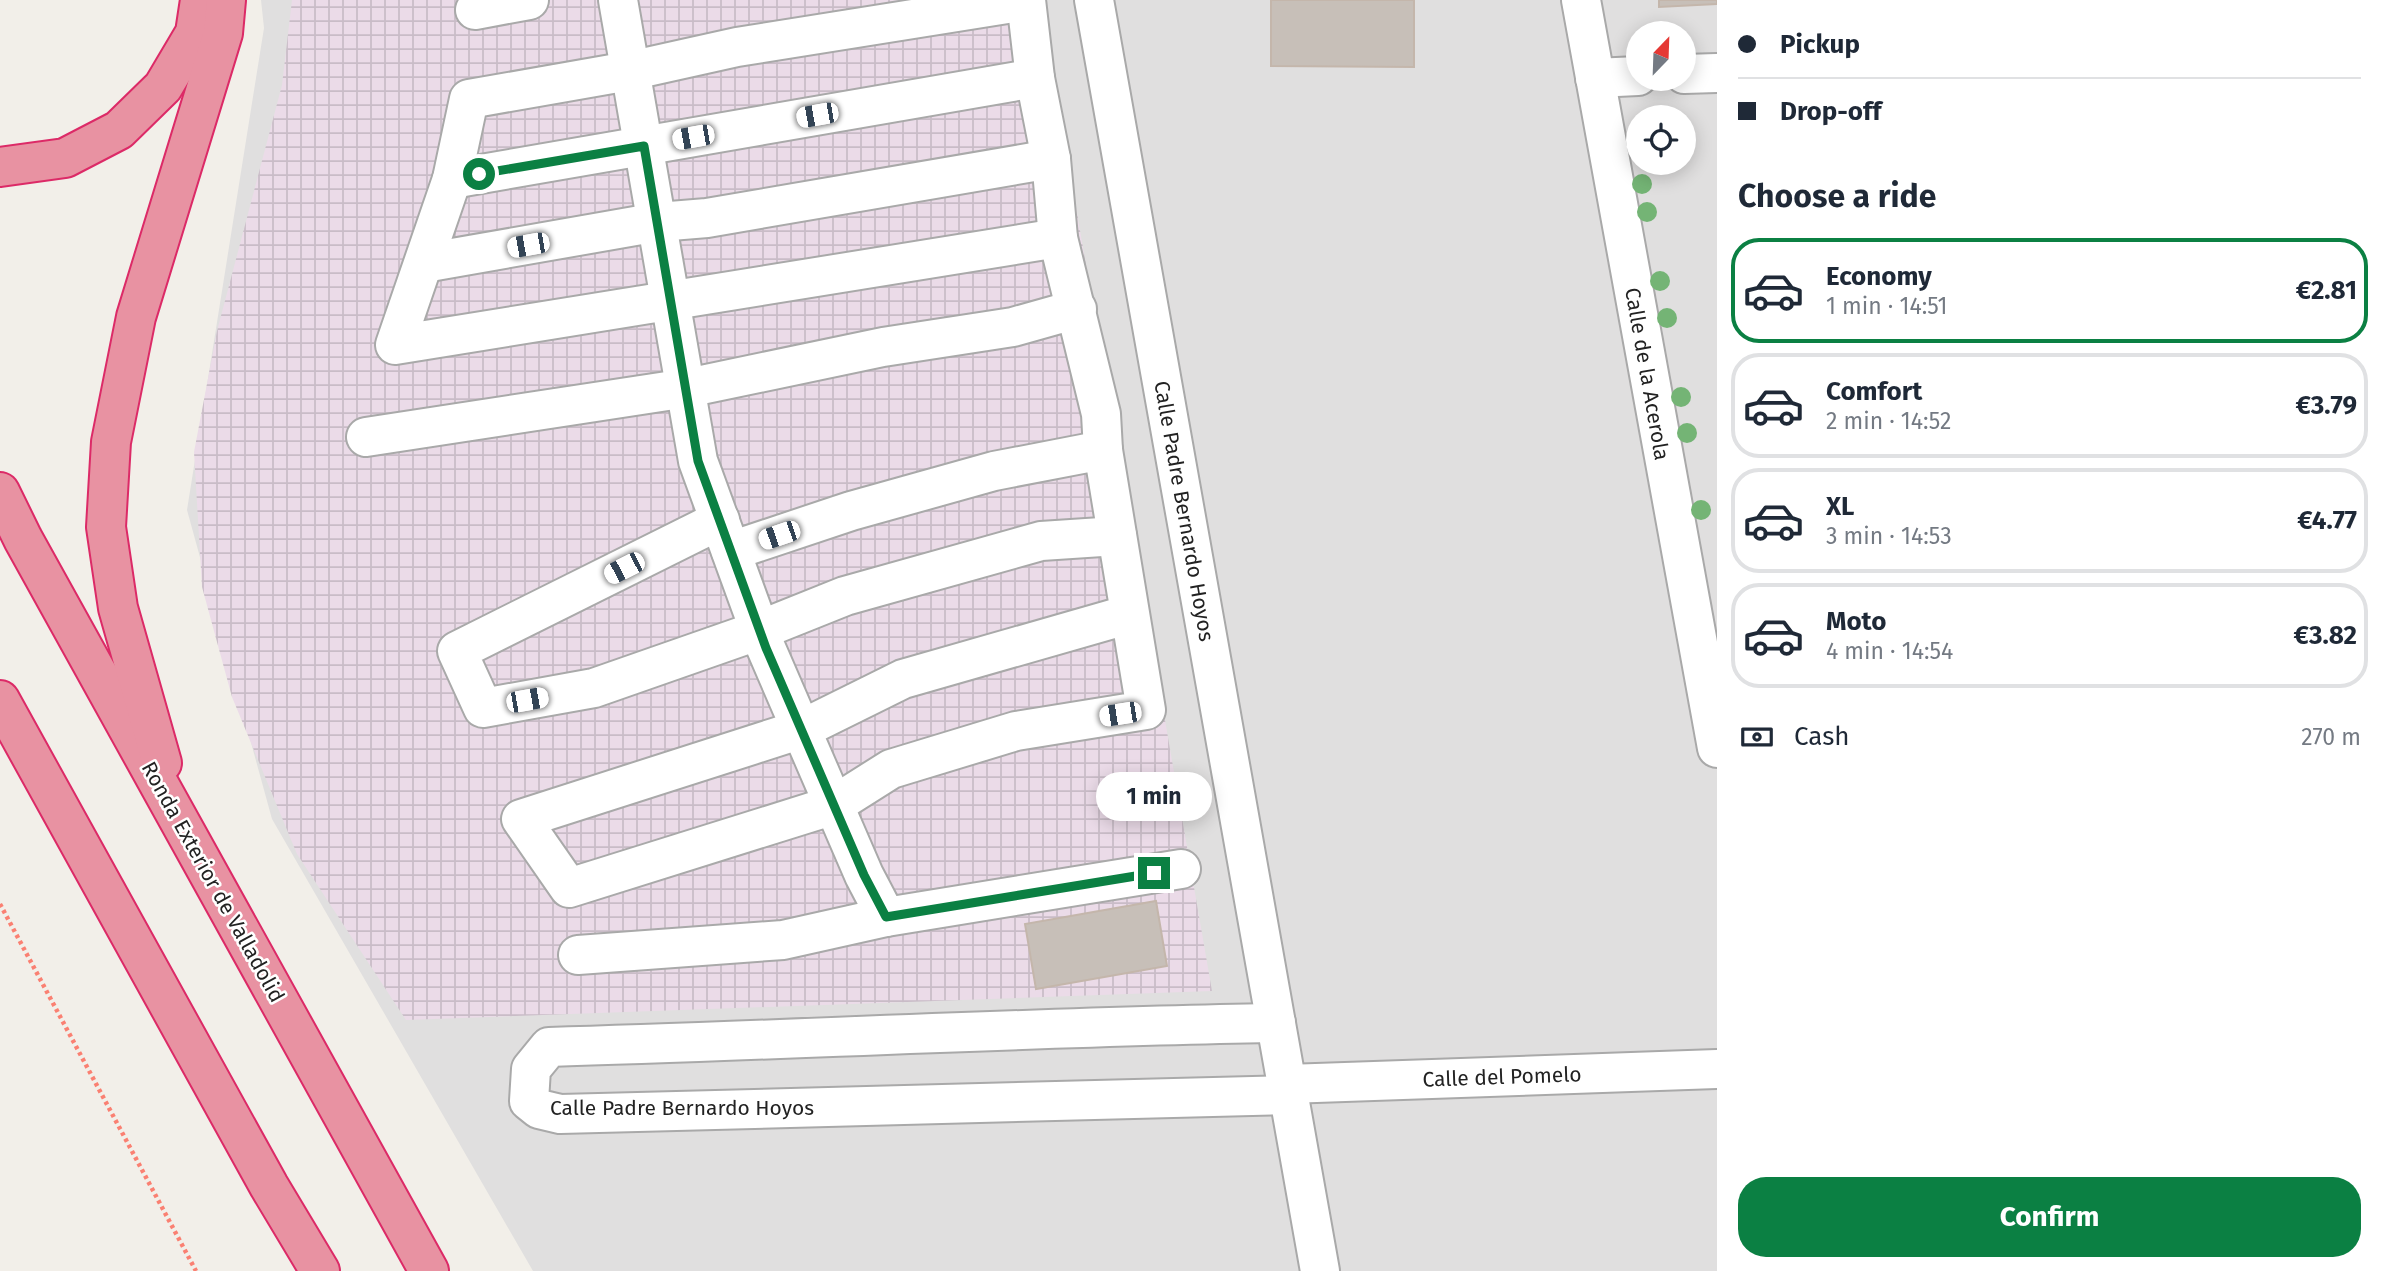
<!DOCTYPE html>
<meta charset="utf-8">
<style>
:root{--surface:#fff;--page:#f2f2f3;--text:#1f2937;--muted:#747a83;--line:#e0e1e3;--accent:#0b8043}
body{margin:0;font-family:"Fira Sans",sans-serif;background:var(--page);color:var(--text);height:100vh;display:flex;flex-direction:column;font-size:26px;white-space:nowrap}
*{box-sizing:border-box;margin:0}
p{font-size:23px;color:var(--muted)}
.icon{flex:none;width:38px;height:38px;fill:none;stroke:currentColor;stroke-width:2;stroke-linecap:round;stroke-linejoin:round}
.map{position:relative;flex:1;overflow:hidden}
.sheet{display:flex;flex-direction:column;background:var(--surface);width:665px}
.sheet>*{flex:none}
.banner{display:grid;align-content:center;height:154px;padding:0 21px;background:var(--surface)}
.needle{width:46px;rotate:23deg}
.fabs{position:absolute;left:1626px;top:21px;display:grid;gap:14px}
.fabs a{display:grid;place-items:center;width:70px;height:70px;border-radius:50%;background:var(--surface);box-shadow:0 4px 18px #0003;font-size:35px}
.end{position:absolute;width:32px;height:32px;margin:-16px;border:9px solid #0b8043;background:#fff;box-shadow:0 0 0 4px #fff}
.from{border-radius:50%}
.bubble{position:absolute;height:49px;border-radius:24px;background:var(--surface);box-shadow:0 4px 18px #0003;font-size:23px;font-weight:700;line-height:49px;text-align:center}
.car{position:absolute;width:21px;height:42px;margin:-21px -10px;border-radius:9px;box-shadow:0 0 5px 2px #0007;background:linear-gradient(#fff 24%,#345 0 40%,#fff 0 76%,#345 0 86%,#fff 0)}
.banner b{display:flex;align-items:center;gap:24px;height:66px;font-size:26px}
.banner b+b{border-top:2px solid var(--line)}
.banner i{width:18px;height:18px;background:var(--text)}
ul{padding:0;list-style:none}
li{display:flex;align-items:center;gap:21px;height:105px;margin:0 14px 10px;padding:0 7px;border:4px solid var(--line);border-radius:28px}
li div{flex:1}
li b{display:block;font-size:26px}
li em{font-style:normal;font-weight:700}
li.current{border-color:var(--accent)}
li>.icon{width:63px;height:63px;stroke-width:1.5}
h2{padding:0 21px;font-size:32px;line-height:84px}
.pay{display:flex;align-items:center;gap:18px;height:77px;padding:0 21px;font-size:26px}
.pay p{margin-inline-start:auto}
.cta{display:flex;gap:14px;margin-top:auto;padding:14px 21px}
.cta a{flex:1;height:80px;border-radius:28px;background:var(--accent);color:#fff;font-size:28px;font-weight:700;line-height:80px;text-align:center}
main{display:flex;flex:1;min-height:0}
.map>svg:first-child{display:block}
</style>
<main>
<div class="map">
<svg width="1717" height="1271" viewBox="0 0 1717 1271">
<defs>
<pattern id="industrial-grid" width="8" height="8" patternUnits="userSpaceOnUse" patternTransform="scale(1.75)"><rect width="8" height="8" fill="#ebdbe8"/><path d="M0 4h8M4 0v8" fill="none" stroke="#c9bcc7"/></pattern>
</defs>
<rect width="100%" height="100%" fill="#f2efe9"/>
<path fill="#e0dfdf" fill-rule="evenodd" d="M261,0H1717V1271H533L272,819L187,510L264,28ZM1638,33H1684V79H1638ZM1638,117H1684V163H1638Z"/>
<polygon fill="url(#industrial-grid)" points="292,0 1040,0 1212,991 406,1020 297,854 232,697 202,587 194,452 217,331 282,85"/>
<g fill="#c7bfb8" stroke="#c4b6ab" stroke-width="2">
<polygon points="1271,0 1414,0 1414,67 1271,66"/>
<polygon points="1659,0 1717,0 1717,4 1659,7"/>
<polygon points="1156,901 1167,966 1036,989 1025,924"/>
</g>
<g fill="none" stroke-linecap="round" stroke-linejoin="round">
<defs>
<g id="minor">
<polyline points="618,0 698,461 766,648 864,875 886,917 1181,869"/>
<polyline points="1026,0 1035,78 1051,159 1058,238 1101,414 1103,450"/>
<polyline points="1094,0 1320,1271"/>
<polyline points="1581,0 1717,748"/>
<polyline points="1026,1 737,47 629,71 469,99 452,179 395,345 1058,238"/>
<polyline points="475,10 529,0"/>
<polyline points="1684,74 1717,73"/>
<polyline points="1595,78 1638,76"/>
<polyline points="452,179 1035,78"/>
<polyline points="424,263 658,222 707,218 1051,159"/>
<polyline points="366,437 687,388 883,347 1013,327 1077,309"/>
<polyline points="720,520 457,651 483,708 594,688 760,630 845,596 1041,541 1117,536"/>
<polyline points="731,551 851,511 994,471 1103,450 1146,710 1016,731 891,769 834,805 569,888 521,819 802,729 903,679 1130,614"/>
<polyline points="578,955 783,940 886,917"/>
<path d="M1276,1023C1033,1027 791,1040 549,1047L531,1069L529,1101L539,1109L560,1114L1288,1095"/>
<polyline points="1287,1084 1717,1069"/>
</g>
<g id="highway">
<polyline points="0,167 65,158 119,130 163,87 195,33 200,0"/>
<polyline points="0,492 23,539 429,1271"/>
<polyline points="0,700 269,1186 320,1271"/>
<polyline points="162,763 118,608 106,527 111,442 136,317 223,33 226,0"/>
</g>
</defs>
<use href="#minor" stroke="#a9a9a9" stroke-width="42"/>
<use href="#highway" stroke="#dc2a67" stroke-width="42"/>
<polyline stroke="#fa8072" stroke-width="4.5" stroke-dasharray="3.5 3.5" stroke-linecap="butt" points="0,904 196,1271"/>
<use href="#minor" stroke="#fff" stroke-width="38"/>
<use href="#highway" stroke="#e892a2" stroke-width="38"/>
</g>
<g fill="#74b475">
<circle cx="1642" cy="184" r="10"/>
<circle cx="1647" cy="212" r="10"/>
<circle cx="1660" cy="281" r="10"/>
<circle cx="1667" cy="318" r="10"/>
<circle cx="1681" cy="397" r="10"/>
<circle cx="1687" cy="433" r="10"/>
<circle cx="1701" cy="510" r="10"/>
</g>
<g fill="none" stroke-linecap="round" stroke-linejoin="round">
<polyline stroke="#0b8043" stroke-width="9" points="479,174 644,146 698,461 766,648 864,875 886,917 1154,873"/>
</g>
<g text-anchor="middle" stroke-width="5" stroke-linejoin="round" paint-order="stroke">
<g font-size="21" fill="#222" stroke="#fff">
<text transform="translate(1647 374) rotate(80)" y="7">Calle de la Acerola</text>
<text transform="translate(1184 511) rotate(80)" y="7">Calle Padre Bernardo Hoyos</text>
<text transform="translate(213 882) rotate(61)" y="7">Ronda Exterior de Valladolid</text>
<text transform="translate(1502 1077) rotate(-2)" y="7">Calle del Pomelo</text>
<text x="682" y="1115">Calle Padre Bernardo Hoyos</text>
</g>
</g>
</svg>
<div class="fabs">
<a><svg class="needle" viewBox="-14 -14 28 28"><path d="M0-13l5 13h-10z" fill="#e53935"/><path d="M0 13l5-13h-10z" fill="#747a83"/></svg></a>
<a><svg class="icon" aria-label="locate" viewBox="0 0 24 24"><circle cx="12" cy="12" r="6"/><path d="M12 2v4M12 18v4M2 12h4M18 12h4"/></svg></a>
</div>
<i class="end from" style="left:479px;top:174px"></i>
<i class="end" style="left:1154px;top:873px"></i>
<div class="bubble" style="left:1096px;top:772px;width:116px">1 min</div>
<i class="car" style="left:817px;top:115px;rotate:260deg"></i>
<i class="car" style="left:693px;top:137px;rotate:260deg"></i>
<i class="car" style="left:528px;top:245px;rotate:260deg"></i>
<i class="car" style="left:779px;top:535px;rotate:251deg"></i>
<i class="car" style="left:624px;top:568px;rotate:243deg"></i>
<i class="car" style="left:527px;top:700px;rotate:80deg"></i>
<i class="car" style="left:1120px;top:714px;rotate:261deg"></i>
</div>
<section class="sheet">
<div class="banner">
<b><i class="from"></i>Pickup</b>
<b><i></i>Drop-off</b>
</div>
<h2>Choose a ride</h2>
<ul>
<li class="current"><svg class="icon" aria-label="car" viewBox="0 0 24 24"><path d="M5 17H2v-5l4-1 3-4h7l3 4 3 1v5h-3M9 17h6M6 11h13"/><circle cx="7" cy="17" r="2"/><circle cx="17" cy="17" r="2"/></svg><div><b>Economy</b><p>1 min · 14:51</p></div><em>€2.81</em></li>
<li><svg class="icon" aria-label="car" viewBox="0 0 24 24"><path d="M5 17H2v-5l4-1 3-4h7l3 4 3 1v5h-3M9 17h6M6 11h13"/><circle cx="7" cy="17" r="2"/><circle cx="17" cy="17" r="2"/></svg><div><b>Comfort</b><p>2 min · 14:52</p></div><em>€3.79</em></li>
<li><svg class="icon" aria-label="car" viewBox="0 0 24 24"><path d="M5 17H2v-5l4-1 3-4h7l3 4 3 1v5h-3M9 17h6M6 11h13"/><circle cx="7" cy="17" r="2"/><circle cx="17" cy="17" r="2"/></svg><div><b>XL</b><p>3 min · 14:53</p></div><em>€4.77</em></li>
<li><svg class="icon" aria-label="car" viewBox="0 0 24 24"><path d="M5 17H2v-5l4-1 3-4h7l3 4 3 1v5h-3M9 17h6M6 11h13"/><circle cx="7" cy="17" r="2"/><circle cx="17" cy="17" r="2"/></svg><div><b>Moto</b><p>4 min · 14:54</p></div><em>€3.82</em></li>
</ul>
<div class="pay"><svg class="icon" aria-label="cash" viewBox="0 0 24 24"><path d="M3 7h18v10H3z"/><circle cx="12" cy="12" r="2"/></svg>Cash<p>270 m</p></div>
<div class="cta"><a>Confirm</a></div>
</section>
</main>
